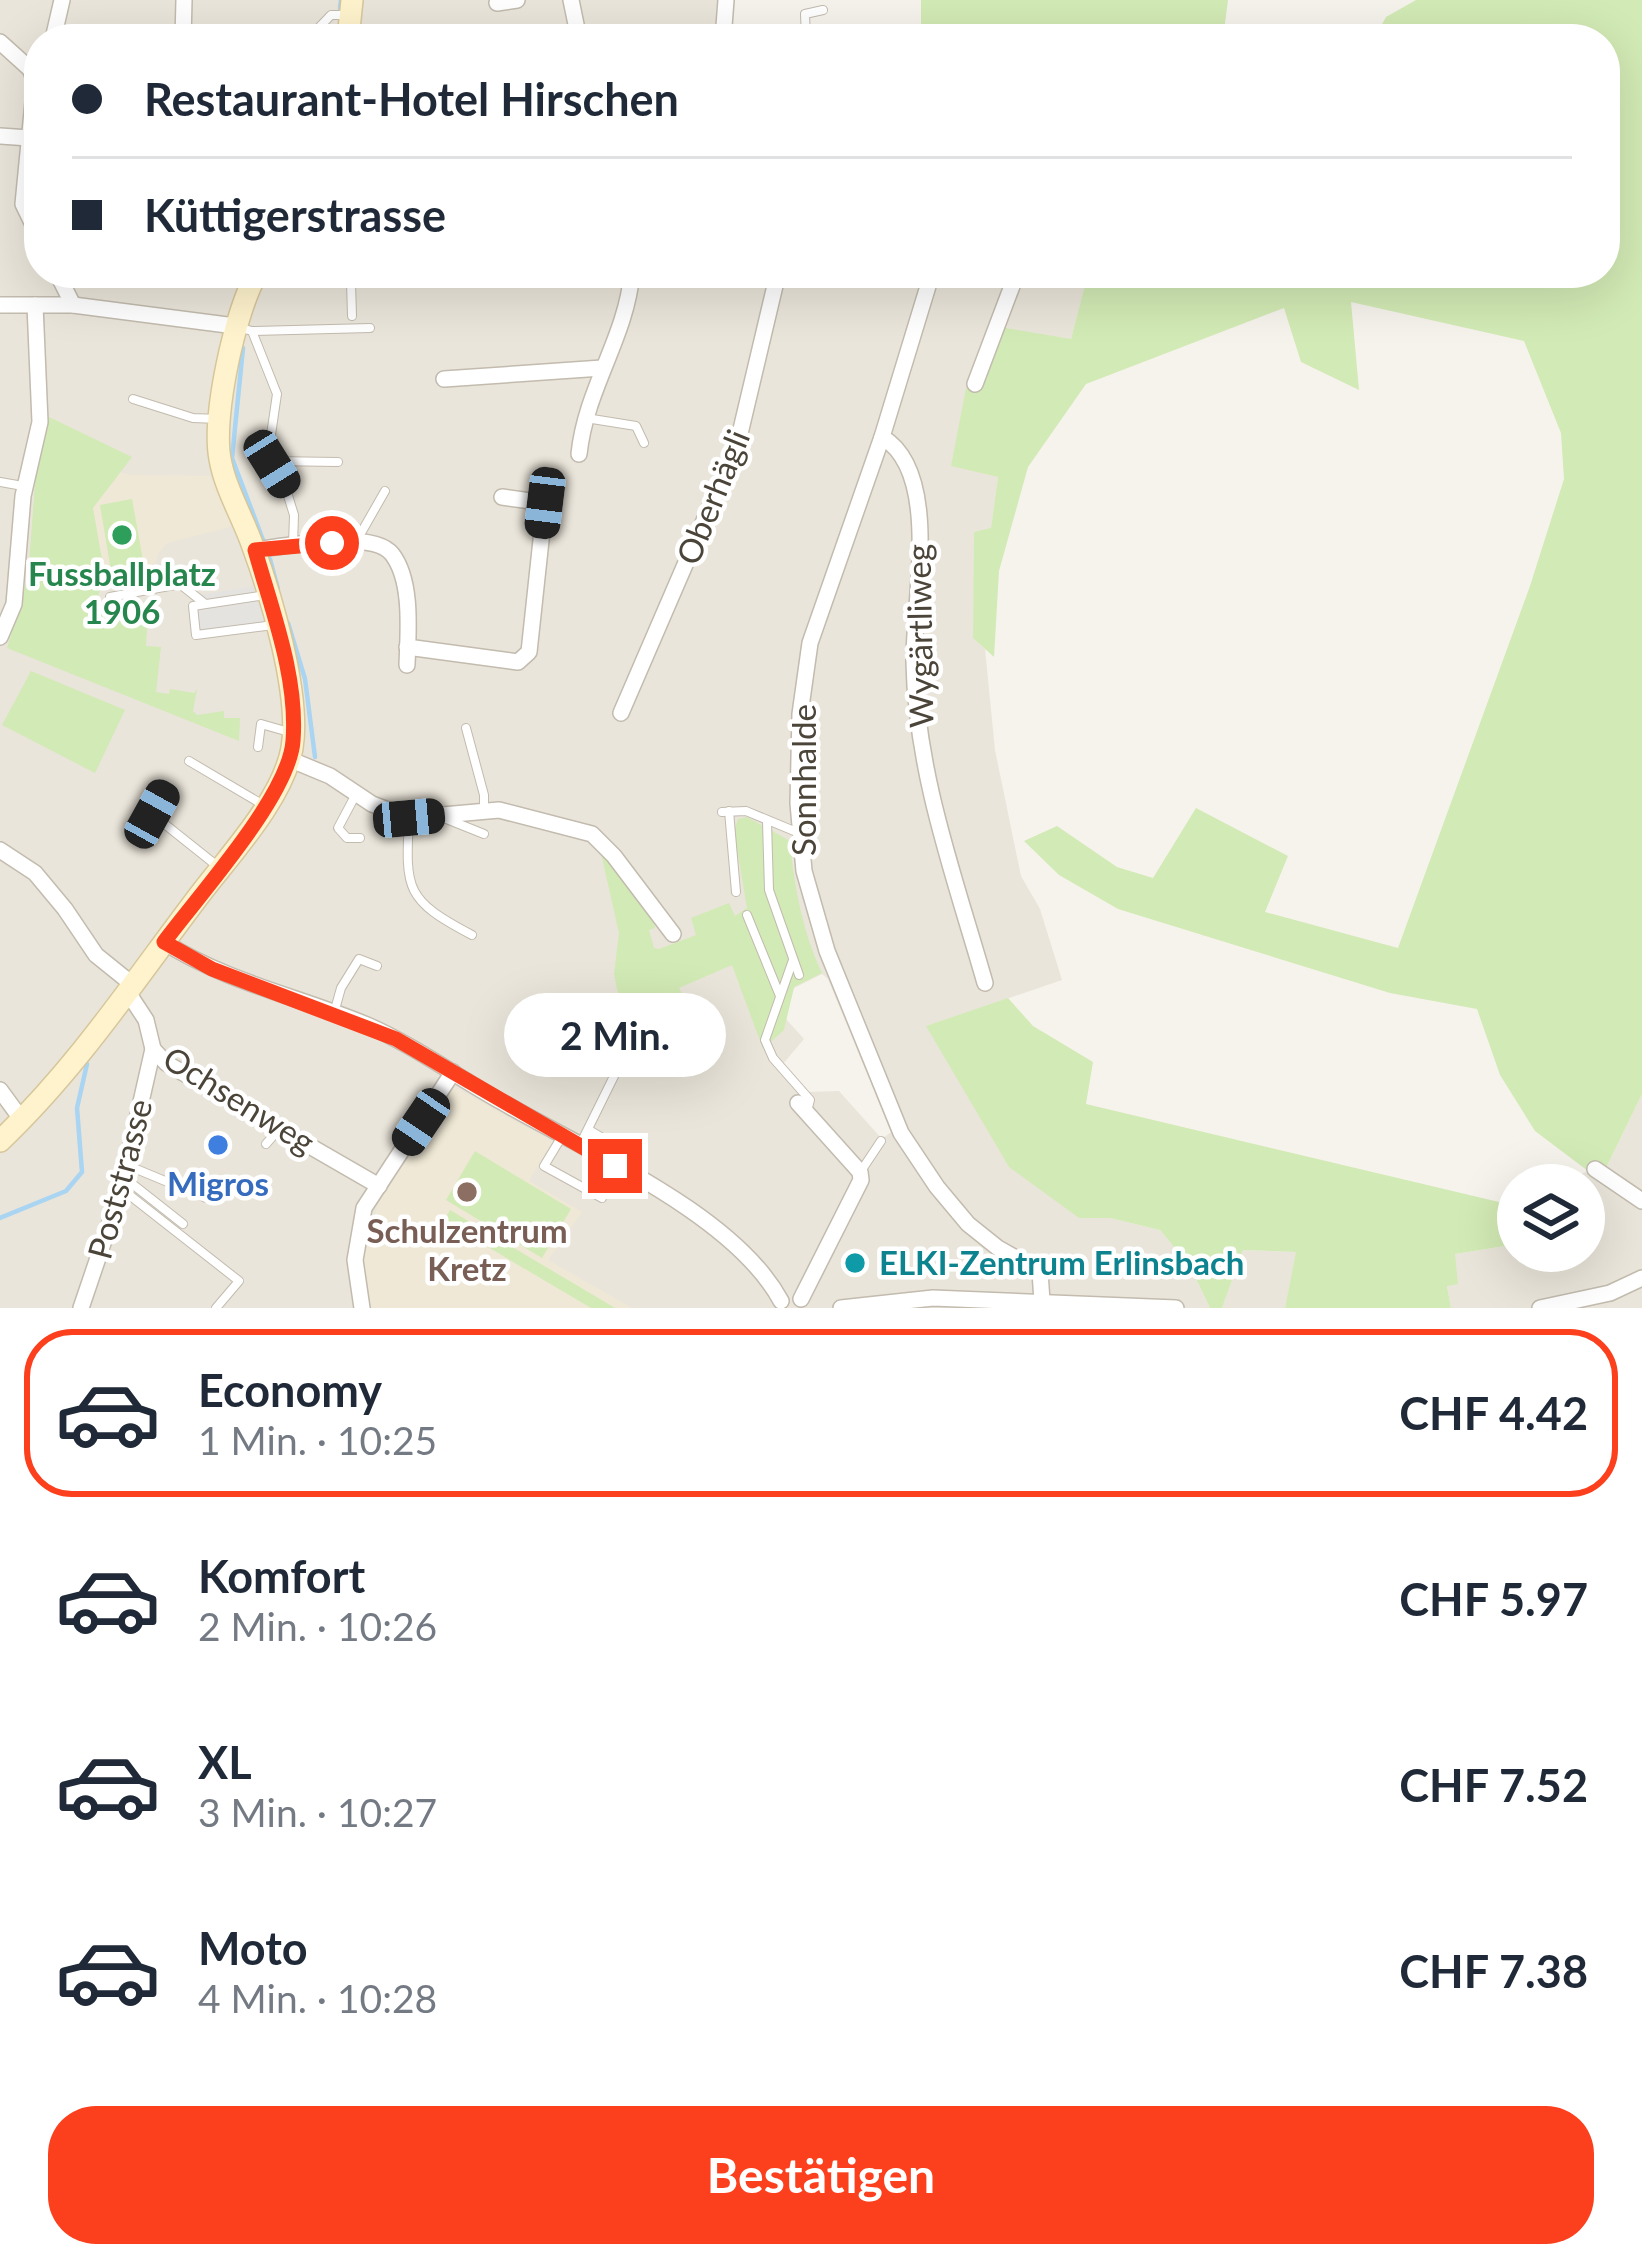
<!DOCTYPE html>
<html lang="de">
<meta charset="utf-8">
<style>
:root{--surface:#fff;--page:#f2f2f3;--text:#1f2937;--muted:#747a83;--line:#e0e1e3;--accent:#fc3f1d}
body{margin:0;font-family:Lato,sans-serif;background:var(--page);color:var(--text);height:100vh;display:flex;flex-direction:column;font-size:45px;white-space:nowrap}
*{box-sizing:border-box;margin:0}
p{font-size:39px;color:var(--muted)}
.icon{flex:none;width:66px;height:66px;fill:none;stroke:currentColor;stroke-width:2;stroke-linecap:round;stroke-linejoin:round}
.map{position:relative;height:1308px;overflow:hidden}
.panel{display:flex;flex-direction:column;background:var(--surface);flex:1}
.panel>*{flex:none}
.guide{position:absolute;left:24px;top:24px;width:1596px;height:264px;border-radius:48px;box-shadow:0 12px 48px #0002;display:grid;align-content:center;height:264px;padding:0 48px;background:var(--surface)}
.buttons{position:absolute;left:1497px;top:1164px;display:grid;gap:24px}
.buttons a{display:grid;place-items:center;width:108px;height:108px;border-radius:50%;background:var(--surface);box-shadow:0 12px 48px #0002;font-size:60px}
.end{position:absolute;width:54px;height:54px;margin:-27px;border:15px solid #fc3f1d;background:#fff;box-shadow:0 0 0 6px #fff}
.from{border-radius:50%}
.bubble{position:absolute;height:84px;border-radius:42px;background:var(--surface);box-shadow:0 12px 48px #0002;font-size:39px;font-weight:700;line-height:84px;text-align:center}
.car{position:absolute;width:36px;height:72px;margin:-36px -18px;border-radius:15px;box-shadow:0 0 9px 3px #0007;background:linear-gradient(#222 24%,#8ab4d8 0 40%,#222 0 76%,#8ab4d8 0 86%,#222 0)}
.guide b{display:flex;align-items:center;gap:42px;height:114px;font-size:45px}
.guide b+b{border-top:3px solid var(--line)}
.guide i{width:30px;height:30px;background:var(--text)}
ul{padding:21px 0 0;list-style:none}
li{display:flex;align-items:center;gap:36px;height:168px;margin:0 24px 18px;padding:0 24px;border:6px solid transparent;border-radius:48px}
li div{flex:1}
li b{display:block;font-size:45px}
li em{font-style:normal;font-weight:700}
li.selected{border-color:var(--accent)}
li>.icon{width:108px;height:108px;stroke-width:1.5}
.action{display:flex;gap:24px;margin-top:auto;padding:24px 48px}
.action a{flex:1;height:138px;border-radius:48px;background:var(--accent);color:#fff;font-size:48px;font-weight:700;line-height:138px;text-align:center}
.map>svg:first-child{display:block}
</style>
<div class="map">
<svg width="1642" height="1308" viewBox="0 0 1642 1308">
<rect width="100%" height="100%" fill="#f6f3ec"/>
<g fill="#eae5da" fill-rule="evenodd">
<path d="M0,0H717L715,39H39V273H1088L1071,339L951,465L998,477L991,529L975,532L973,637L985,649L995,750L1021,876L1040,909L1062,980L927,1026L1061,1202L1079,1218H1110L1160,1230L1190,1266L1210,1308H0ZM822,974L828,979L891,1132L882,1139L839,1091L808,1092L783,1064L804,1039L786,1019L794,988Z"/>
<polygon points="1642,1094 1642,1308 1451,1308 1447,1286 1455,1254 1505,1246 1499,1202 1518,1195 1518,1251 1584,1251 1584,1185 1548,1185 1595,1169 1605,1170"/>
<polygon points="1243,1250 1297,1252 1285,1308 1222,1308"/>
</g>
<g fill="#efe8d6">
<polygon points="42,453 131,475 210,476 232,519 230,527 167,543 159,553 149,579 30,558"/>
<polygon points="454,1087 552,1141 529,1181 582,1212 548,1260 632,1308 370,1308 364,1259 378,1204"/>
</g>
<g fill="#d2eab5">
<polygon points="921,0 1228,0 1223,39 921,39"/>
<polygon points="1416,0 1642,0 1642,1094 1605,1170 1588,1171 1535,1131 1500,1075 1477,1009 1390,993 1118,909 1059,875 1024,841 1057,826 1117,867 1153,878 1196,808 1288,856 1265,912 1398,948 1530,586 1564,479 1561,433 1524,341 1351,302 1359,390 1301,362 1284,308 1086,384 1028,467 999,571 994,657 973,638 974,532 991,528 998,477 951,466 966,388 978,388 1000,327 1071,339 1088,273 1605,273 1605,39 1374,39 1386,17"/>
<polygon points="49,417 132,457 93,508 104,571 95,610 141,620 147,627 146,646 161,647 156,692 169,694 170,689 194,693 197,689 193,711 197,715 224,711 224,718 240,718 239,741 7,648 28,577 36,471"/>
<polygon points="132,499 144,566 111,571 100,505"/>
<polygon points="31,671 125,710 95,773 2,725"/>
<path d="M747,817L790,841C794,886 803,933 822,973L794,987L784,1030L763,1049L732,965L679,988L695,1017L621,1073L623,1017L614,974L619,933L600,849L614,862L654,922L655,928L649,930L654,948L659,949L696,935L691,918L729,903L735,916L747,908L734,831L738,819Z"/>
<polygon points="1008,998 1033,1026 1093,1062 1086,1104 1499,1202 1505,1246 1455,1254 1458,1284 1447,1286 1451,1308 1285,1308 1296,1252 1243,1250 1222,1308 1210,1308 1190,1266 1160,1230 1110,1218 1079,1218 1009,1167 926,1026"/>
<polygon points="475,1151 571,1209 542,1258 446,1200"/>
<polygon points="450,1210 615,1308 591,1308 444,1221"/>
</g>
<polygon fill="#e5e3e0" points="256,586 267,630 195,639 192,596"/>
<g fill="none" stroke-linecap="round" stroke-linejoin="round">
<g stroke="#a9d4f2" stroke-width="4.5">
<polyline points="340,8 341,0"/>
<polyline points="243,348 232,458 263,540"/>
<polyline points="270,559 278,589"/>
<polyline points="288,623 305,679 315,757"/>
<polyline points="0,1218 66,1191 82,1172 77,1108 87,1064"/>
</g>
<defs>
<g id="lane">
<polyline points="308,39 331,15 350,15"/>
<polyline points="806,39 805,14 823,10"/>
<polyline points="352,316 351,282 362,280 362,273"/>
<polyline points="237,327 252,331 277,394 269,448 272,464 285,486 294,515 293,545"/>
<polyline points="252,331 370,328"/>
<polyline points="133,399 193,418 218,419"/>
<polyline points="586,418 636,426 644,443"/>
<polyline points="271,461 338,462"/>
<polyline points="0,482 23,486"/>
<polyline points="357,540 385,491"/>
<polyline points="266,595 193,606 196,635 274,625"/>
<polyline points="110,597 180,584 204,603"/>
<polyline points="466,728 484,795 484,809"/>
<polyline points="258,747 261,724 289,732"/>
<polyline points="189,761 265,806"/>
<polyline points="164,792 152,814 216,865"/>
<polyline points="355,796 338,828 347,838 360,838"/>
<polyline points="729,811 736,892"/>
<polyline points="722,812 746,811 799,833"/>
<path d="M409,818C405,891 406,900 472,935"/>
<polyline points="444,818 484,834"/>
<polyline points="767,822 769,890 799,975"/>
<polyline points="747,915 780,996"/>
<polyline points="793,960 765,1040 773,1058 810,1100 807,1111"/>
<polyline points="334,1013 341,988 359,959 377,966"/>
<polyline points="589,1130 638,1159"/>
<polyline points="561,1138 544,1166 602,1198"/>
<polyline points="266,1144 280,1128"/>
<polyline points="580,1145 618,1068"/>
<polyline points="129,1166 206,1198"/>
<polyline points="861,1171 881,1141"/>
<polyline points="126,1179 183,1224"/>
<polyline points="123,1190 239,1281 216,1308"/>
</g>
<g id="street">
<polyline points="571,0 579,39"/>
<polyline points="497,3 517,0"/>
<polyline points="53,39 62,0"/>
<polyline points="183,39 184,0"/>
<polyline points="723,39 726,0"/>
<polyline points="0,42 30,69 35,81 23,204 39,237"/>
<polyline points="0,136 29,138"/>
<polyline points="57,273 73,305"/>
<polyline points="932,273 882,437 810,643 800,714 798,803 804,871 827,951 901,1133 937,1187 968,1224 998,1248 1040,1272 1042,1301"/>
<polyline points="0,305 73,305 235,326"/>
<polyline points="444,379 602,368"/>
<polyline points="975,384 1012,286 1008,273"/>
<path d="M882,437C942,472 913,602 914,662C916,773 955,878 985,983"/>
<path d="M579,454C586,388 626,338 632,273"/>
<path d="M255,550C285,546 373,529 392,554C413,581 408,633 407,665"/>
<polyline points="0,637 14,604 23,496 40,422 35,305"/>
<polyline points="407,647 518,662 529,652 545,503 502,497"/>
<polyline points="621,713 738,442 778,273"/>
<polyline points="289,759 330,776 372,804 409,818 499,810 592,834 614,856 673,934"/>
<polyline points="0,850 35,873 65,909 96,955 132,984"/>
<path d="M164,942C226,982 300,997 367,1025C415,1046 457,1077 502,1102C588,1152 734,1214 781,1301"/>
<polyline points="127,991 146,1020 153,1049 166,1063 379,1186"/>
<polyline points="0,1090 22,1120"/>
<polyline points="798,1103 860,1172 861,1180 801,1299"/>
<polyline points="1595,1169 1642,1201"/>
<polyline points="81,1308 121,1190 153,1049"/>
<polyline points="362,1308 355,1260 364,1208 453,1072"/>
<polyline points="841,1308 933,1298 1176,1308"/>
<polyline points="1540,1308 1610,1293 1642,1278"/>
</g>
<g id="secondary">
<polyline points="348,39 352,0"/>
<path d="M0,1141C75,1070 133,983 195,901C226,859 283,800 292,748C301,695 271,595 252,544C242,516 225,488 220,459C212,416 235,311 257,273"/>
</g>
</defs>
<use href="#lane" stroke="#c2bbae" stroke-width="10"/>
<use href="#street" stroke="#c2bbae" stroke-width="18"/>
<use href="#secondary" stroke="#d6c79b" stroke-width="24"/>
<use href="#lane" stroke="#fff" stroke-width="8"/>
<use href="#street" stroke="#fff" stroke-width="15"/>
<use href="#secondary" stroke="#fff3cd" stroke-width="21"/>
</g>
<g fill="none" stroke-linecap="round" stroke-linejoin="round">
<path stroke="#fc3f1d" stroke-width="15" d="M332,543L255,550C272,611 298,677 293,741C289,796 198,896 164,942L212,969L396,1039L615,1166"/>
</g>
<circle fill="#2e9e5b" stroke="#fff" stroke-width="4.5" cx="122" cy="535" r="12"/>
<circle fill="#3f7fe0" stroke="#fff" stroke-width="4.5" cx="218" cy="1145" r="12"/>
<circle fill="#8d6e63" stroke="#fff" stroke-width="4.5" cx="467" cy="1192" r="12"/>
<circle fill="#0f9aa8" stroke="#fff" stroke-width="4.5" cx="855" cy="1263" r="12"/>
<g text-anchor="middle" stroke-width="9" stroke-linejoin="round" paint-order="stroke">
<g font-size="33" fill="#4b4439" stroke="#fff">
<text transform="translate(713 497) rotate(-68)" y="12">Oberhägli</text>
<text transform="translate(920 636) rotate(-91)" y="12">Wygärtliweg</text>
<text transform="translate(804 780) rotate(-90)" y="12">Sonnhalde</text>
<text transform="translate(239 1100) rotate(32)" y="12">Ochsenweg</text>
<text transform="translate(120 1179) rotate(-75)" y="12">Poststrasse</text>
</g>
<g font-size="33" font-weight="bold" fill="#27864d" stroke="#fff">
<text x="122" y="586">Fussballplatz<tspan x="122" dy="38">1906</tspan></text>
</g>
<g font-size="33" font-weight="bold" fill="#366cbe" stroke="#fff">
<text x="218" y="1196">Migros</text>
</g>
<g font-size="33" font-weight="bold" fill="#785e54" stroke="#fff">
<text x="467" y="1243">Schulzentrum<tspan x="467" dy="38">Kretz</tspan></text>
</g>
<g font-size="33" font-weight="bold" fill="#0d838f" stroke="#fff" text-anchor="start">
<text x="879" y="1275">ELKI-Zentrum Erlinsbach</text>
</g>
</g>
</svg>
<div class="buttons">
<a><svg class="icon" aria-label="layers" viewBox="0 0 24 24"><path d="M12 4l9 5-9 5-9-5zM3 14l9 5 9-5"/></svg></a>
</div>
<i class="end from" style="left:332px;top:543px"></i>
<i class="end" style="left:615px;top:1166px"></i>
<div class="bubble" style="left:504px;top:993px;width:222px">2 Min.</div>
<i class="car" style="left:272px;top:464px;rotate:148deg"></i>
<i class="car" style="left:545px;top:503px;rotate:187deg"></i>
<i class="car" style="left:152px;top:814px;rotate:29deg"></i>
<i class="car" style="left:409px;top:818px;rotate:85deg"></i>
<i class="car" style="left:421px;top:1122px;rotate:214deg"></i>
<div class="guide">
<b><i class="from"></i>Restaurant-Hotel Hirschen</b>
<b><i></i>Küttigerstrasse</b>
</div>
</div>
<section class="panel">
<ul>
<li class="selected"><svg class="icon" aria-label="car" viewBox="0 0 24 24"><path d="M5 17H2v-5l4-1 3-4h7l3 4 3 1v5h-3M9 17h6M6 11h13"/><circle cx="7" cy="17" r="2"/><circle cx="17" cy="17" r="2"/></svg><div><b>Economy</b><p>1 Min. · 10:25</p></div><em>CHF 4.42</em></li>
<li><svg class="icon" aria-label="car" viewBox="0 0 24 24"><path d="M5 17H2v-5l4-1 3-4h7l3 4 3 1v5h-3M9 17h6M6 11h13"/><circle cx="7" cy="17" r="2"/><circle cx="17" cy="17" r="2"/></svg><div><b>Komfort</b><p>2 Min. · 10:26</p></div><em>CHF 5.97</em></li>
<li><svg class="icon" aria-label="car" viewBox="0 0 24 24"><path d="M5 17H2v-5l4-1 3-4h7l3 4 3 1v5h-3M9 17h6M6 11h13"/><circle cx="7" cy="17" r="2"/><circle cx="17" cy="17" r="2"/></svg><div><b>XL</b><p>3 Min. · 10:27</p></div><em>CHF 7.52</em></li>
<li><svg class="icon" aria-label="car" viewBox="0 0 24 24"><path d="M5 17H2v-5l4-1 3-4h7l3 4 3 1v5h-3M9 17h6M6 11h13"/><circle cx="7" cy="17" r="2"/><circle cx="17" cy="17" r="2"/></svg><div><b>Moto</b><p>4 Min. · 10:28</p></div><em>CHF 7.38</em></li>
</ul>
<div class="action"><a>Bestätigen</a></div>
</section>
